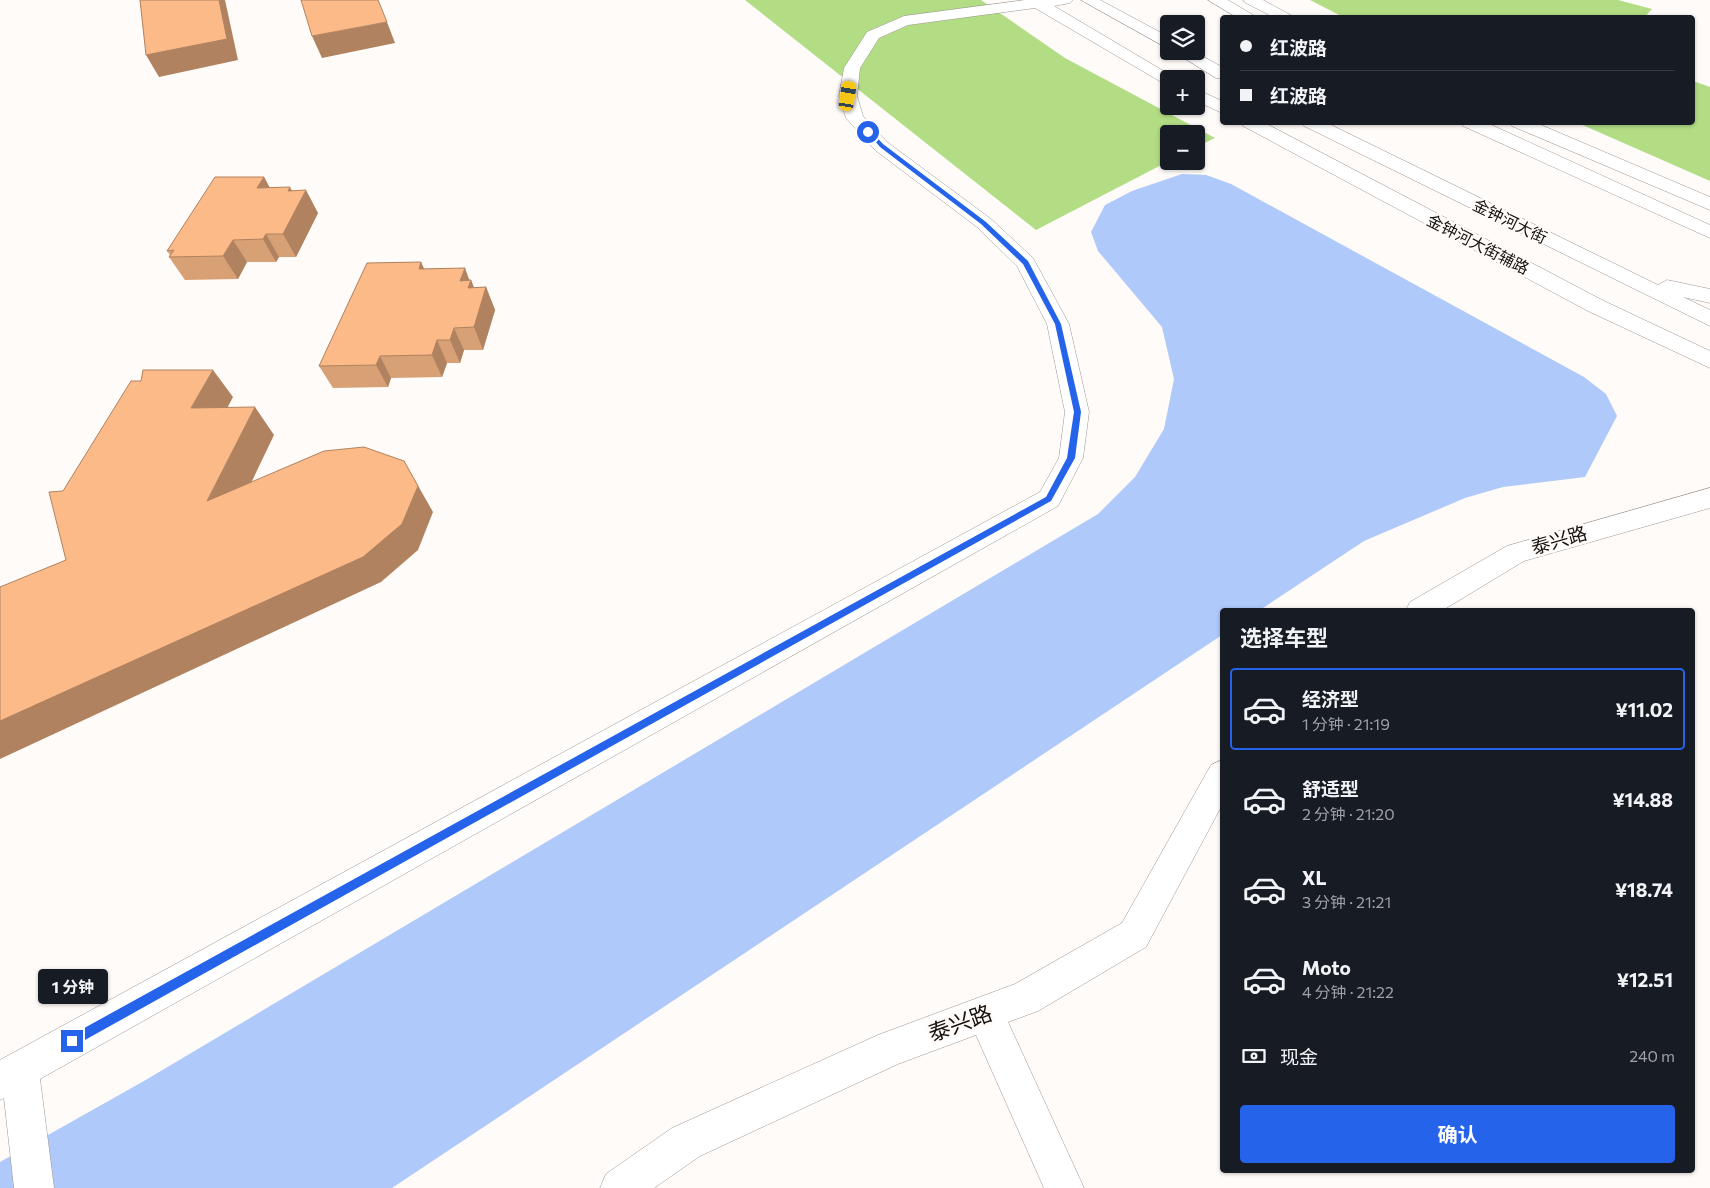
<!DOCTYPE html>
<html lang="zh">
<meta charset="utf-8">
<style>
:root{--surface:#171b24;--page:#20242c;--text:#f1f3f6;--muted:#9ea1a6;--line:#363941;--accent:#2563eb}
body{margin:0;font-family:Commissioner,"Noto Sans SC",sans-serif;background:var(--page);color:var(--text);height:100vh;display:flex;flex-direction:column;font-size:19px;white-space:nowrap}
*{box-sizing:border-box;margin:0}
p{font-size:16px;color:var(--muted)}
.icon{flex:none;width:28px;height:28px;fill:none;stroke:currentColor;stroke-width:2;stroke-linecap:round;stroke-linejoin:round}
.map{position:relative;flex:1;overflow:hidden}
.drawer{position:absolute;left:1220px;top:608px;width:475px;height:565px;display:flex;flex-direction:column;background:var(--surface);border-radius:5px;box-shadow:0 1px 4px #0004}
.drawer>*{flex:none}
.top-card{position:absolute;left:1220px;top:15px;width:475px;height:110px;border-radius:5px;box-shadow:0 1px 4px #0004;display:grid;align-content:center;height:110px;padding:0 20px;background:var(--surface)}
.tools{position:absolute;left:1160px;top:15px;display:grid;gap:10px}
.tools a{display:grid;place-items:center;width:45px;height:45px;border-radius:5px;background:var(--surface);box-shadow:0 1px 4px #0004;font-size:25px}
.end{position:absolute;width:22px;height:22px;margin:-11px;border:6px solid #2563eb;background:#fff;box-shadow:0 0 0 2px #fff}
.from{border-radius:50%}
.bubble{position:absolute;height:35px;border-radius:5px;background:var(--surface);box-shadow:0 1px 4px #0004;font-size:16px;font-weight:700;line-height:35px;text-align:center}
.car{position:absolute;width:15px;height:30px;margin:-15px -8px;border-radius:6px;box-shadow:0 0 4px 1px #0007;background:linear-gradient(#f5c518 24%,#345 0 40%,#f5c518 0 76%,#345 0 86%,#f5c518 0)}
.top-card b{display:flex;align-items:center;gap:18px;height:48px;font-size:19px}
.top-card b+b{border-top:1px solid var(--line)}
.top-card i{width:12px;height:12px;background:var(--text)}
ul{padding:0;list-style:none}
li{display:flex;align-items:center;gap:15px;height:82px;margin:0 10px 8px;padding:0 10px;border:2px solid transparent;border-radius:5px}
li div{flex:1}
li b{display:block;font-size:19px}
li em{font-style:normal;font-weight:700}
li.active{border-color:var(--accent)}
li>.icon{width:45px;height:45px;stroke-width:1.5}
h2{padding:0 20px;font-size:22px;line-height:60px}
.pay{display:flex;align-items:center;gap:12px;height:55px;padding:0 20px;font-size:19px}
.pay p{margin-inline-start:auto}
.action{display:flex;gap:10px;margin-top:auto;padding:10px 20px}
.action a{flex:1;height:58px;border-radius:5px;background:var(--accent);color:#fff;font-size:20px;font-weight:700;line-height:58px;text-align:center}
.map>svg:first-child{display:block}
</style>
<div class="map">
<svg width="1710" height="1188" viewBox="0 0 1710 1188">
<rect width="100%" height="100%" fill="#fefbf8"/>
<g fill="#b2dd85">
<polygon points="745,0 981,0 1065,58 1215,138 1196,147 1196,134 1169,134 1169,161 1036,230"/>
<polygon points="1310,0 1618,0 1652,9 1644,18 1345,18"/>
<polygon points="1693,81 1710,87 1710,181 1578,123 1692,122"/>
</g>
<polygon fill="#afc9fa" points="1182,174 1206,175 1231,184 1584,377 1606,394 1617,416 1585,477 1503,487 1465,498 1364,541 1260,610 1222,610 1222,635 392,1188 0,1188 0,1162 144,1081 1098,514 1135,477 1164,429 1174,379 1162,327 1098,251 1091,232 1105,205 1132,191"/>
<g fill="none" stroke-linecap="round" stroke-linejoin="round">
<defs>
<g id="minor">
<polygon points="1025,0 1073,0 1070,3 1054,6 1177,79 1169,79 1169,84 1163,83 1035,8 908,25 879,38 860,68 857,96 863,116 887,142 991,219 1033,258 1069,324 1089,412 1083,458 1058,506 40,1079 54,1188 14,1188 4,1098 0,1100 0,1060 1040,492 1059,458 1065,412 1047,324 1017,266 977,227 875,150 846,118 839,96 844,68 867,32 904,16"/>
<polygon points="1243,0 1263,0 1296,18 1275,18 1246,3"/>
<polygon points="1196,89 1222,101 1222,113 1196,101"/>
<polygon points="1240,122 1263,122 1604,301 1710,351 1710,368 1588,311 1243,126"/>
<polygon points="1509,122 1534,122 1710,197 1710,210 1512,126"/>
<polygon points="1710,488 1710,508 1524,561 1443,610 1406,610 1410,602 1507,546"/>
<polygon points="1222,760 1222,805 1146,947 1038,1011 1008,1022 1084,1188 1044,1188 976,1035 898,1064 700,1156 654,1188 600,1188 606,1174 672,1128 878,1035 1015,984 1122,923 1211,765"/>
</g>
<g id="primary">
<polygon points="1081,0 1100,0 1169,37 1169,49"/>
<polygon points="1208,0 1228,0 1258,18 1238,18"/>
<polygon points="1173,51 1193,51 1222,67 1222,79 1216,78"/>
<polygon points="1301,122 1325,122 1658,285 1667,280 1710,289 1710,303 1683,297 1710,310 1710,326 1304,126"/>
<polygon points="1460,122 1485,122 1710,225 1710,238 1463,126"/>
</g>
</defs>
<use href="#minor" stroke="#9e9691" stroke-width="1"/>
<use href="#primary" stroke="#9e9691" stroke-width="1"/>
<use href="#minor" fill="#fff" fill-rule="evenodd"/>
<use href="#primary" fill="#fff" fill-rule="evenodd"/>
</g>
<g fill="#d8a075">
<polygon points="264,177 269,187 292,191 318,213 296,257 279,257 276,262 247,262 238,279 185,280 169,257 170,255 167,251"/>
<polygon points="421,262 424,269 471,280 474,288 486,287 495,310 483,350 464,350 460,363 447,363 442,377 391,378 388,387 333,388 319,366"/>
</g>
<g fill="#b0825f">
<polygon points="219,0 225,0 238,60 159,77 146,55"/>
<polygon points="387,22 395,43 322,58 312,36"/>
<polygon points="264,177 276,199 257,188"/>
<polygon points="290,187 299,204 306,190 318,213 296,257 283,234 288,191"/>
<polygon points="266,234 279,257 276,262 263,239"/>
<polygon points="233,240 247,262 238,279 223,256"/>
<polygon points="421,262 431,285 419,269"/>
<polygon points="465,268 470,282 471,280 480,303 460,281"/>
<polygon points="486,287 495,310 483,350 474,327"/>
<polygon points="454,328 464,350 460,363 450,340"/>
<polygon points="437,340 447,363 442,377 432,355"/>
<polygon points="380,356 391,378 388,387 376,365"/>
<polygon points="213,370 233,397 213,435 191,408"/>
<polygon points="255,407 274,435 230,527 207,501"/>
<polygon points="404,461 433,512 418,550 381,582 0,759 0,721"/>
</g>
<g fill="#fbba88" stroke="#b0825f">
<polygon points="140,0 219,0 227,39 146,55"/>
<polygon points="301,0 378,0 387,22 312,36"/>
<polygon points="215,177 264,177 257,188 290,187 288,191 306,190 283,234 266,234 263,239 233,240 223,256 169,257 174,250 167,251"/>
<polygon points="421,262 419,269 465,268 460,281 471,280 468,288 486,287 474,327 454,328 450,340 437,340 432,355 380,356 376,365 319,366 367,263"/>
<polygon points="143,370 213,370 191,408 255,407 207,501 324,451 364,447 404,461 418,486 402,524 363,557 0,721 0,587 66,560 49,492 63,491 131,381 141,381"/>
</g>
<polygon fill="#2563eb" points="866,130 870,130 883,144 986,222 1028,261 1061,324 1081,412 1075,458 1051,501 76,1045 68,1045 68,1037 1046,497 1067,458 1074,412 1055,324 1023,264 981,224 880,147"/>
<g text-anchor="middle" stroke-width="5" stroke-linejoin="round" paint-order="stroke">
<g font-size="16" fill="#151210" stroke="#fefbf8">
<text transform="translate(1510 221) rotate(26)" y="6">金钟河大街</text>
<text transform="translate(1478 244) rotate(27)" y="6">金钟河大街辅路</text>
</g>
<g font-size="19" fill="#151210" stroke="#fefbf8">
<text transform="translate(1559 540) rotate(-16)" y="7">泰兴路</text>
</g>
<g font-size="22" fill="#151210" stroke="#fefbf8">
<text transform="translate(960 1023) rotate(-20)" y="8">泰兴路</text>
</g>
</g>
</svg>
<div class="tools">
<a><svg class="icon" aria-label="layers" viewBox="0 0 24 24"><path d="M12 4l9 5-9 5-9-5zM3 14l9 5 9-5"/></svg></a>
<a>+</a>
<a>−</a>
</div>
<i class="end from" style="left:868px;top:132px"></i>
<i class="end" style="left:72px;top:1041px"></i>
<div class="bubble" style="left:38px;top:969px;width:70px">1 分钟</div>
<i class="car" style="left:848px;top:96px;rotate:9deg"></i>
<div class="top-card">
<b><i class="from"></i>红波路</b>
<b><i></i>红波路</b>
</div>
<section class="drawer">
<h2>选择车型</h2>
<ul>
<li class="active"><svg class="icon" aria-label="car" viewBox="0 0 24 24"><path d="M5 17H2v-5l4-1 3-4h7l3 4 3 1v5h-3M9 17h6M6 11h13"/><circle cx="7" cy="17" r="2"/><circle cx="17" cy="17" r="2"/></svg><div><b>经济型</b><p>1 分钟 · 21:19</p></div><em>¥11.02</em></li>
<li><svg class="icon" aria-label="car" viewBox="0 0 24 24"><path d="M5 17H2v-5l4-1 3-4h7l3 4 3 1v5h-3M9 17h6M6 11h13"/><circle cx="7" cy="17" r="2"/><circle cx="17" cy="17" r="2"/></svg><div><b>舒适型</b><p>2 分钟 · 21:20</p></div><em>¥14.88</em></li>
<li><svg class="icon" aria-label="car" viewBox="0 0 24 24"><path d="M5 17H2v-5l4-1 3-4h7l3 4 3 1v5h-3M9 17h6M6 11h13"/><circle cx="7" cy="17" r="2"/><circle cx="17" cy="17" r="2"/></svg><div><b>XL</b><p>3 分钟 · 21:21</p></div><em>¥18.74</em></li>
<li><svg class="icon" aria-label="car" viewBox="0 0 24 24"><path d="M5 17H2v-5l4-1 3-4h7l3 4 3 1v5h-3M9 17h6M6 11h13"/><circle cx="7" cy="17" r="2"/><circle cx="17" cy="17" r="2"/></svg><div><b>Moto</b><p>4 分钟 · 21:22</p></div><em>¥12.51</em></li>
</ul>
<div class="pay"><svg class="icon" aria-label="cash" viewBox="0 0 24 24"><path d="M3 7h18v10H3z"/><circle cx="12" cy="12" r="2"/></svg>现金<p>240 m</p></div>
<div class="action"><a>确认</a></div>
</section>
</div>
